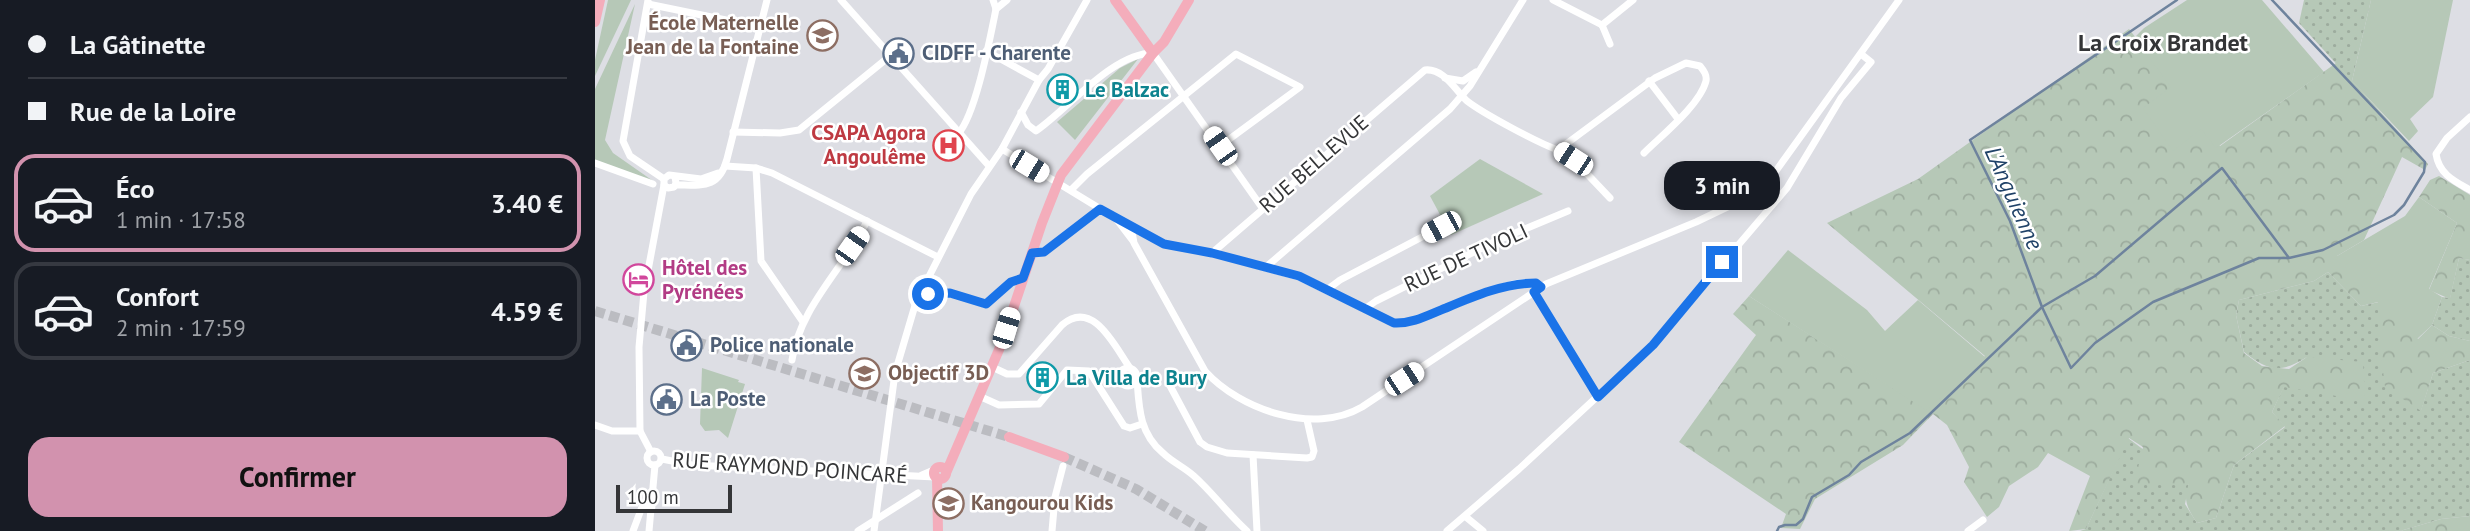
<!DOCTYPE html>
<html lang="fr">
<meta charset="utf-8">
<style>
:root{--surface:#171b24;--page:#242831;--text:#f1f3f6;--muted:#9ea1a6;--line:#363941;--accent:#d292ae}
body{margin:0;font-family:"PT Sans",sans-serif;background:var(--page);color:var(--text);height:100vh;display:flex;flex-direction:column;font-size:26px;white-space:nowrap}
*{box-sizing:border-box;margin:0}
p{font-size:23px;color:var(--muted)}
.icon{flex:none;width:38px;height:38px;fill:none;stroke:currentColor;stroke-width:2;stroke-linecap:round;stroke-linejoin:round}
.map{position:relative;flex:1;overflow:hidden}
.drawer{display:flex;flex-direction:column;background:var(--surface);width:595px}
.drawer>*{flex:none}
.banner{display:grid;align-content:center;height:154px;padding:0 28px;background:var(--surface)}
.scale{position:absolute;left:21px;bottom:18px;width:116px;box-sizing:border-box;padding-left:7px;border:4px solid #343537;border-top:0;font-size:19px;line-height:24px;white-space:nowrap;color:#343537;-webkit-text-stroke:5px #fff;paint-order:stroke}
.end{position:absolute;width:32px;height:32px;margin:-16px;border:9px solid #1a73e8;background:#fff;box-shadow:0 0 0 4px #fff}
.from{border-radius:50%}
.bubble{position:absolute;height:49px;border-radius:21px;background:var(--surface);box-shadow:0 4px 10px #0003;font-size:23px;font-weight:600;line-height:49px;text-align:center}
.car{position:absolute;width:21px;height:42px;margin:-21px -10px;border-radius:9px;box-shadow:0 0 5px 2px #0007;background:linear-gradient(#fff 24%,#345 0 40%,#fff 0 76%,#345 0 86%,#fff 0)}
.banner b{display:flex;align-items:center;gap:24px;height:66px;font-size:26px}
.banner b+b{border-top:2px solid var(--line)}
.banner i{width:18px;height:18px;background:var(--text)}
ul{padding:0;list-style:none}
li{display:flex;align-items:center;gap:21px;height:98px;margin:0 14px 10px;padding:0 14px;border:4px solid var(--line);border-radius:21px}
li div{flex:1}
li b{display:block;font-size:26px}
li em{font-style:normal;font-weight:600}
li.selected{border-color:var(--accent)}
li>.icon{width:63px;height:63px;stroke-width:1.5}
.primary-button{display:flex;gap:14px;margin-top:auto;padding:14px 28px}
.primary-button a{flex:1;height:80px;border-radius:21px;background:var(--accent);color:#111;font-size:28px;font-weight:600;line-height:80px;text-align:center}
main{display:flex;flex:1;min-height:0}
.map>svg:first-child{display:block}
</style>
<main>
<section class="drawer">
<div class="banner">
<b><i class="from"></i>La Gâtinette</b>
<b><i></i>Rue de la Loire</b>
</div>
<ul>
<li class="selected"><svg class="icon" aria-label="car" viewBox="0 0 24 24"><path d="M5 17H2v-5l4-1 3-4h7l3 4 3 1v5h-3M9 17h6M6 11h13"/><circle cx="7" cy="17" r="2"/><circle cx="17" cy="17" r="2"/></svg><div><b>Éco</b><p>1 min · 17:58</p></div><em>3.40 €</em></li>
<li><svg class="icon" aria-label="car" viewBox="0 0 24 24"><path d="M5 17H2v-5l4-1 3-4h7l3 4 3 1v5h-3M9 17h6M6 11h13"/><circle cx="7" cy="17" r="2"/><circle cx="17" cy="17" r="2"/></svg><div><b>Confort</b><p>2 min · 17:59</p></div><em>4.59 €</em></li>
</ul>
<div class="primary-button"><a>Confirmer</a></div>
</section>
<div class="map">
<svg width="1875" height="531" viewBox="0 0 1875 531">
<defs>
<pattern id="grass-dots" width="8" height="8" patternUnits="userSpaceOnUse" patternTransform="scale(1.75)"><rect width="8" height="8" fill="#b6c8b7"/><path d="M2 2h.1M6 6h.1" fill="none" stroke="#9dac9e" stroke-width="1.8" stroke-linecap="round"/></pattern>
<pattern id="forest-crowns" width="20" height="18" patternUnits="userSpaceOnUse" patternTransform="scale(1.75)"><rect width="20" height="18" fill="#b6c8b7"/><path d="M2 6a3 3 0 1 1 6 0M12 15a3 3 0 1 1 6 0" fill="none" stroke="#9dac9e"/></pattern>
</defs>
<rect width="100%" height="100%" fill="#dddee4"/>
<g fill="url(#grass-dots)">
<polygon points="1709,0 1776,0 1757,81 1704,23"/>
<polygon points="1864,258 1875,260 1875,341 1854,336 1837,325 1847,297 1855,298"/>
<path d="M1733,272L1766,306L1784,302V337L1826,410L1838,373L1875,360V516L1846,519L1805,531H1485L1491,529L1533,438L1594,484L1590,504L1602,523L1621,518L1639,465L1690,427L1677,412L1689,386L1712,357C1685,374 1673,371 1649,352L1641,315L1644,300L1719,281Z"/>
</g>
<g fill="url(#forest-crowns)">
<path d="M1534,29L1625,146L1741,63L1833,164L1830,170L1807,157L1769,240L1742,256L1823,339L1837,325L1854,336L1875,341V360L1838,373L1826,411L1790,387L1784,337L1783,302L1766,306L1733,272L1719,281L1644,300L1641,315L1649,353L1667,366L1694,369L1712,357L1768,362L1770,401L1689,387L1677,412L1690,426L1639,465L1621,518L1602,523C1593,509 1587,500 1594,484L1539,485L1548,447L1534,438L1491,529L1474,531L1495,476L1453,453L1443,467L1414,486L1404,507L1392,517L1369,482L1374,467L1352,425L1338,414L1308,445L1220,499L1205,529L1186,528L1191,514L1084,442L1161,335L1138,314L1154,296L1331,409L1390,356L1232,223L1323,179Z"/>
<polygon points="1844,176 1875,195 1875,260 1864,258 1855,299 1834,290 1862,223 1824,197 1835,180"/>
<polygon points="1875,516 1875,531 1805,531 1846,519"/>
</g>
<g fill="#b6c8b7">
<polygon points="13,0 36,0 0,76 0,60"/>
<polygon points="1592,0 1667,0 1729,72 1621,148 1606,129 1578,151 1548,108 1576,87 1539,38 1549,28"/>
<polygon points="1776,0 1858,0 1838,97 1815,119 1823,131 1814,141 1757,81"/>
<polygon points="40,4 10,140 18,153 61,183 0,160 0,89"/>
<polygon points="543,59 480,140 462,122 525,68"/>
<polygon points="885,159 948,194 856,235 835,196"/>
<polygon points="1824,197 1862,223 1834,289 1847,297 1837,325 1822,339 1740,260 1742,256 1810,216"/>
<polygon points="1193,250 1272,310 1290,331 1323,300 1390,357 1331,410 1154,296"/>
<polygon points="107,368 144,380 143,382 150,384 133,438 124,430 110,431 105,424"/>
</g>
<g fill="none" stroke-linecap="round" stroke-linejoin="round">
<g stroke="#6e839d" stroke-width="2.5">
<polyline points="1677,0 1830,162 1829,172 1809,205 1799,215 1728,250 1694,258 1664,258 1558,302 1500,343 1476,368 1447,307 1500,276 1627,168 1694,258"/>
<polyline points="1182,531 1184,527 1190,525 1201,525 1208,519 1217,497 1254,475 1266,462 1315,433 1447,307 1415,221 1375,140 1582,0"/>
</g>
<g stroke="#bbbcc1" stroke-width="10" stroke-dasharray="10 5" stroke-linecap="butt">
<polyline points="0,311 414,437"/>
<polyline points="469,457 541,489 610,531"/>
</g>
<g stroke="#fff" stroke-width="7">
<polyline points="53,0 28,141 35,156 69,179"/>
<polyline points="246,0 394,166"/>
<polyline points="958,0 1007,25"/>
<polyline points="53,4 165,27"/>
<polyline points="401,9 412,0"/>
<polyline points="1007,25 1038,0"/>
<polyline points="1007,25 1015,44"/>
<polyline points="391,51 444,80"/>
<polyline points="850,78 868,81 881,72"/>
<polyline points="1054,81 1083,119"/>
<path d="M426,112L433,125L441,131C474,108 518,53 558,53L668,209"/>
<path d="M1875,117L1852,138L1841,154C1844,174 1859,181 1875,190"/>
<polyline points="138,132 185,133 204,130 295,56"/>
<path d="M363,134C381,114 395,38 401,9L398,0"/>
<path d="M407,149L522,219L569,244L617,253L704,277L799,323C830,326 924,266 946,287"/>
<polyline points="963,150 978,159 1015,198"/>
<polyline points="0,163 58,184"/>
<polyline points="130,166 161,168 177,173 343,257"/>
<polyline points="161,168 166,261 208,322"/>
<polyline points="80,177 81,183 79,187 73,188 69,185 69,179 74,175 106,179 123,173"/>
<path d="M81,185C107,185 124,189 132,159L172,0"/>
<polyline points="476,190 492,174 641,54 705,87 625,146"/>
<polyline points="522,220 538,241"/>
<path d="M536,226L539,243L610,371C645,410 719,435 767,407L951,284L1101,222L1147,200L1178,175L1304,0"/>
<polyline points="437,252 449,252 505,209"/>
<path d="M617,253L830,70C849,68 860,90 872,101C889,114 943,143 963,150L1060,78L1091,63L1105,66C1109,71 1112,75 1111,81C1105,105 1066,136 1049,153"/>
<polyline points="671,267 855,109 875,86 928,0"/>
<polyline points="733,289 745,280 846,227"/>
<polyline points="326,291 333,294 359,294 389,304 416,282 428,278"/>
<polyline points="939,292 1003,397"/>
<polyline points="771,308 781,301 901,241 973,211"/>
<path d="M197,360C205,306 249,269 272,221"/>
<path d="M397,367L412,374H424L467,325C498,298 520,347 535,368"/>
<circle cx="533" cy="377" r="9"/>
<path d="M542,379C544,407 544,433 568,453C577,462 589,467 599,476C618,493 633,514 652,531"/>
<polyline points="573,382 605,442 612,447 632,453 712,458 717,457 719,451 712,420"/>
<polyline points="384,396 404,405 444,404 472,370 494,371 529,426 535,428 547,424"/>
<polyline points="0,425 17,431 45,431"/>
<circle cx="59" cy="458" r="7"/>
<polyline points="56,452 45,431 44,347 49,292 69,185"/>
<polyline points="658,455 662,531"/>
<polyline points="67,459 97,465 340,477"/>
<polyline points="327,475 341,469"/>
<polyline points="871,517 888,531"/>
<polyline points="38,531 47,507 57,507"/>
<polyline points="54,531 60,465"/>
<polyline points="263,531 323,493"/>
<polyline points="279,531 300,373 321,302 376,194 407,149 444,80 453,69 492,0"/>
<polyline points="457,531 460,497 468,466"/>
<polyline points="852,531 924,469 1058,345 1192,188 1246,98 1276,62 1266,54"/>
<polyline points="1373,531 1388,520"/>
</g>
<g stroke="#f4adbb" stroke-width="10">
<polyline points="520,0 558,53"/>
<polyline points="0,22 5,0"/>
<polyline points="414,437 469,457"/>
<circle cx="345" cy="473" r="6"/>
<polyline points="351,473 406,345 447,223 466,175 558,53 569,42 594,0"/>
<polyline points="342,478 343,531"/>
</g>
</g>
<g fill="none" stroke-linecap="round" stroke-linejoin="round">
<path stroke="#1a73e8" stroke-width="9" d="M333,294L355,293L391,304L416,282L428,278L437,253L449,252L505,209L569,244L617,253L704,276L799,323C818,324 835,314 851,308C879,296 910,283 941,283L946,287L939,292L1003,397L1058,345L1127,262"/>
</g>
<defs>
<symbol id="school-ring" viewBox="-11 -11 22 22"><circle r="9.5" fill="#fff" stroke="#8d6e63" stroke-width="1.5"/><path d="M0-5L7-2L0 1L-7-2ZM-4 1L0 2.5L4 1V4Q0 6-4 4Z" fill="#8d6e63"/></symbol>
<symbol id="civic-ring" viewBox="-11 -11 22 22"><circle r="9.5" fill="#fff" stroke="#5c6f8a" stroke-width="1.5"/><path d="M-.6-6.5H3V-4.5H.6V-3L4-1V1h2V6H-6V1h2V-1L-.6-3ZM-1.2 2.5V6h2.4V2.5Z" fill="#5c6f8a"/></symbol>
<symbol id="building-ring" viewBox="-11 -11 22 22"><circle r="9.5" fill="#fff" stroke="#0f9aa8" stroke-width="1.5"/><path d="M-4-6H4V6H1V3H-1V6H-4ZM-2.5-4.3h1.7v1.8h-1.7ZM.8-4.3h1.7v1.8H.8ZM-2.5-1h1.7V.8h-1.7ZM.8-1h1.7V.8H.8Z" fill="#0f9aa8"/></symbol>
<symbol id="hospital-ring" viewBox="-11 -11 22 22"><circle r="9.5" fill="#fff" stroke="#e0444e" stroke-width="1.5"/><path d="M-5-5h3v3.5h4V-5h3V5h-3V1.5h-4V5h-3Z" fill="#e0444e"/></symbol>
<symbol id="hotel-ring" viewBox="-11 -11 22 22"><circle r="9.5" fill="#fff" stroke="#d1479c" stroke-width="1.5"/><path d="M-6-4.5h1.5V1H6V5H4.5V3h-9V5H-6ZM-4 0a1.8 1.8 0 1 1 3.6 0ZM.5 0V-2.5h3Q6-2.5 6 0Z" fill="#d1479c"/></symbol>
<symbol id="university-ring" viewBox="-11 -11 22 22"><circle r="9.5" fill="#fff" stroke="#8d6e63" stroke-width="1.5"/><path d="M0-5L7-2L0 1L-7-2ZM-4 1L0 2.5L4 1V4Q0 6-4 4Z" fill="#8d6e63"/></symbol>
</defs>
<g fill-rule="evenodd">
<use href="#school-ring" x="210" y="18" width="35" height="35"/>
<use href="#civic-ring" x="286" y="36" width="35" height="35"/>
<use href="#building-ring" x="450" y="72" width="35" height="35"/>
<use href="#hospital-ring" x="336" y="128" width="35" height="35"/>
<use href="#hotel-ring" x="26" y="262" width="35" height="35"/>
<use href="#civic-ring" x="74" y="328" width="35" height="35"/>
<use href="#university-ring" x="252" y="356" width="35" height="35"/>
<use href="#building-ring" x="430" y="360" width="35" height="35"/>
<use href="#civic-ring" x="54" y="382" width="35" height="35"/>
<use href="#school-ring" x="336" y="486" width="35" height="35"/>
</g>
<g text-anchor="middle" stroke-width="5" stroke-linejoin="round" paint-order="stroke">
<g font-size="21" font-weight="bold" fill="#785e54" stroke="#fff" text-anchor="start">
<text x="204" y="30" text-anchor="end">École Maternelle<tspan x="204" dy="24">Jean de la Fontaine</tspan></text>
<text x="293" y="380">Objectif 3D</text>
<text x="376" y="510">Kangourou Kids</text>
</g>
<g font-size="21" font-weight="bold" fill="#4e5e75" stroke="#fff" text-anchor="start">
<text x="327" y="60">CIDFF - Charente</text>
<text x="115" y="352">Police nationale</text>
<text x="95" y="406">La Poste</text>
</g>
<g font-size="21" font-weight="bold" fill="#0d838f" stroke="#fff" text-anchor="start">
<text x="490" y="97">Le Balzac</text>
<text x="471" y="385">La Villa de Bury</text>
</g>
<g font-size="21" font-weight="bold" fill="#be3a42" stroke="#fff" text-anchor="end">
<text x="331" y="140">CSAPA Agora<tspan x="331" dy="24">Angoulême</tspan></text>
</g>
<g font-size="21" fill="#343537" stroke="#fff">
<text transform="translate(719 164) rotate(-41)" y="7">RUE BELLEVUE</text>
<text transform="translate(871 258) rotate(-25)" y="7">RUE DE TIVOLI</text>
<text transform="translate(195 468) rotate(4)" y="7">RUE RAYMOND POINCARÉ</text>
</g>
<g font-size="21" font-weight="bold" fill="#b23c85" stroke="#fff" text-anchor="start">
<text x="67" y="275">Hôtel des<tspan x="67" dy="24">Pyrénées</tspan></text>
</g>
<g font-size="23" font-style="italic" fill="#204268" stroke="#fff">
<text transform="translate(1419 198) rotate(66)" y="8">L'Anguienne</text>
</g>
<g font-size="24" font-weight="bold" fill="#343537" stroke="#fff">
<text x="1568" y="51">La Croix Brandet</text>
</g>
</g>
</svg>
<div class="scale">100 m</div>
<i class="end from" style="left:333px;top:294px"></i>
<i class="end" style="left:1127px;top:262px"></i>
<div class="bubble" style="left:1069px;top:161px;width:116px">3 min</div>
<i class="car" style="left:625px;top:146px;rotate:325deg"></i>
<i class="car" style="left:978px;top:159px;rotate:303deg"></i>
<i class="car" style="left:434px;top:166px;rotate:121deg"></i>
<i class="car" style="left:846px;top:227px;rotate:242deg"></i>
<i class="car" style="left:257px;top:246px;rotate:35deg"></i>
<i class="car" style="left:411px;top:328px;rotate:17deg"></i>
<i class="car" style="left:809px;top:379px;rotate:57deg"></i>
</div>
</main>
